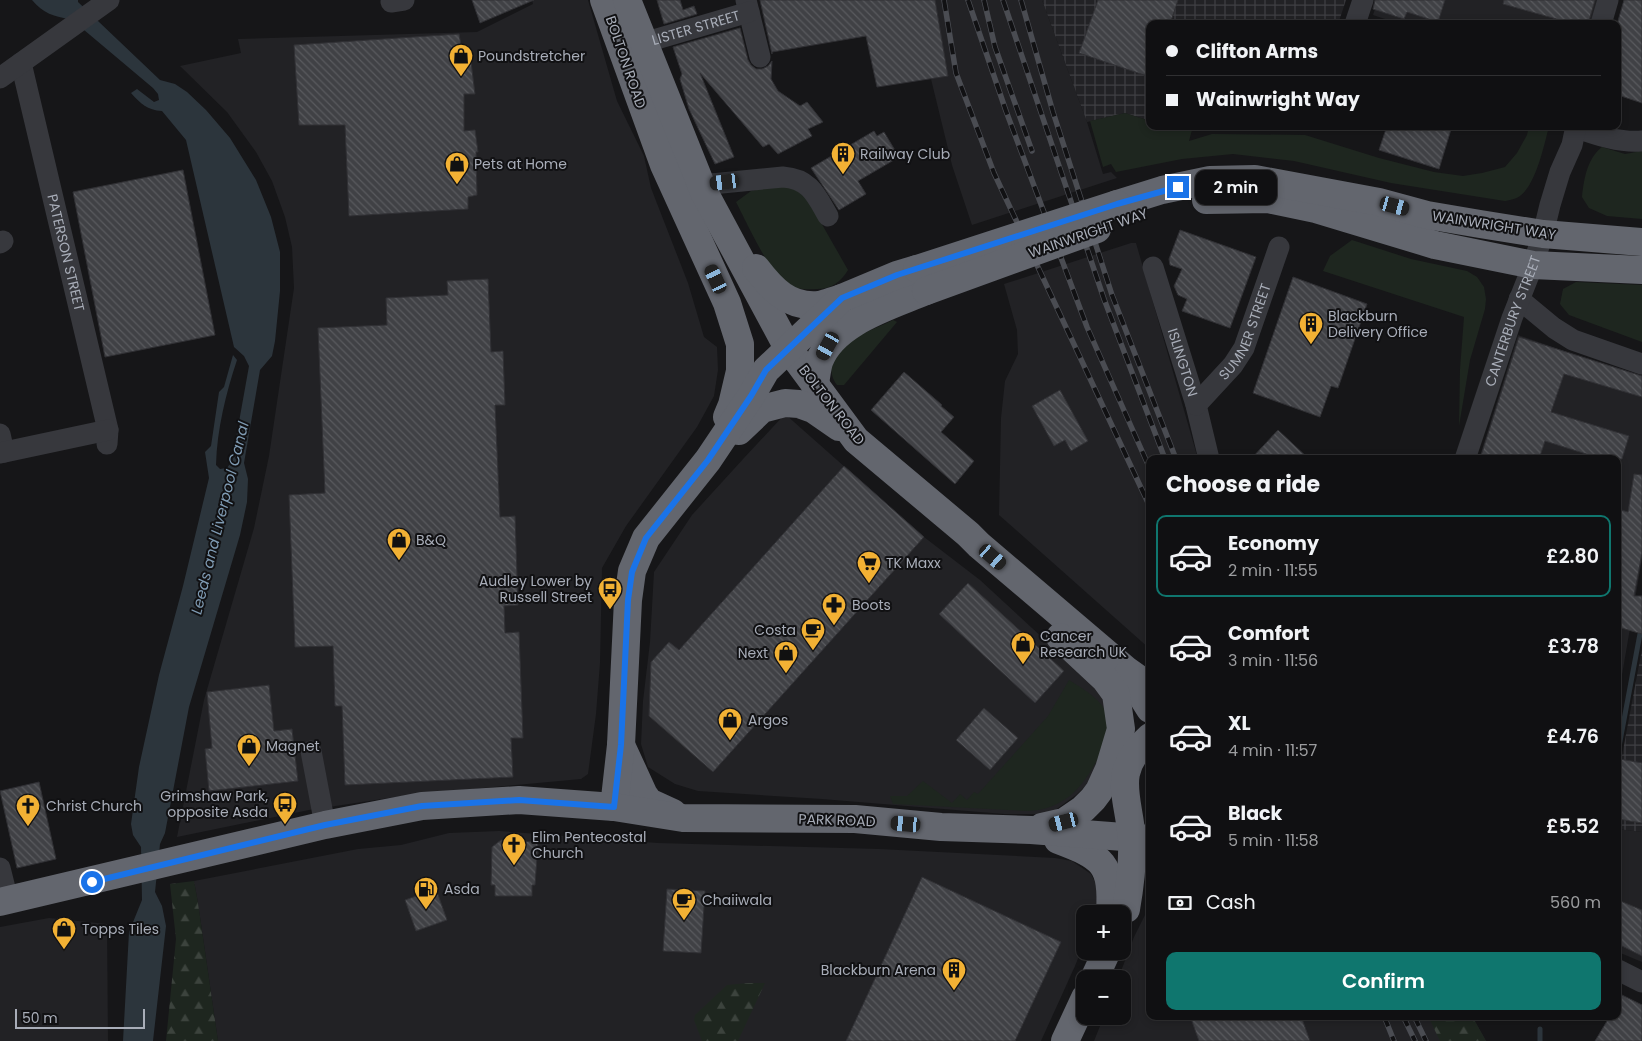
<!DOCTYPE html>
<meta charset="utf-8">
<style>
:root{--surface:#101012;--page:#19191b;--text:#f1f3f6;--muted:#9c9d9f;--line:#303032;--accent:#0f766e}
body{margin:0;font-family:Poppins,sans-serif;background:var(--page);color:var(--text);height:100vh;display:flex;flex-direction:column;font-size:19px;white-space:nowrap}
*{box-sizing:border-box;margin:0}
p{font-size:16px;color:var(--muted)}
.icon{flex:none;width:28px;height:28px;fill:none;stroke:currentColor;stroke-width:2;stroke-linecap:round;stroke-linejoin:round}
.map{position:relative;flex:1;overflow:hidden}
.drawer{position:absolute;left:1146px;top:455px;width:475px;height:565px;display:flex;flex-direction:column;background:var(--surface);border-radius:10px;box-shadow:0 2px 8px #0003,0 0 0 1px var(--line)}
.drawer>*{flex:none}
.banner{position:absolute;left:1146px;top:20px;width:475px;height:110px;border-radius:10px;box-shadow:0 2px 8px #0003,0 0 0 1px var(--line);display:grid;align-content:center;height:110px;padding:0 20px;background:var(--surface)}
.tools{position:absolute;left:1076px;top:905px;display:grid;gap:10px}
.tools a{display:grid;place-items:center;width:55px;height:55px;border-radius:10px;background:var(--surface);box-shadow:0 2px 8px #0003,0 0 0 1px var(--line);font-size:25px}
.scale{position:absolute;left:15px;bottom:12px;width:130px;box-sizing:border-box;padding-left:5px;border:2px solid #a8adb8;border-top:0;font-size:14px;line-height:18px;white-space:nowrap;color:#a8adb8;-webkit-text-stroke:4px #111113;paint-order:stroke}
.end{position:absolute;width:22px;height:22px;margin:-11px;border:6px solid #1a73e8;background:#fff;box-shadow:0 0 0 2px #fff}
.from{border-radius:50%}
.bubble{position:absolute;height:35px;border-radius:10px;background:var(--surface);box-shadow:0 2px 8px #0003,0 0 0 1px var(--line);font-size:16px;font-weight:600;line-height:35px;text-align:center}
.car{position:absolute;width:15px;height:30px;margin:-15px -8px;border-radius:6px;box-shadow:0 0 4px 1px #0007;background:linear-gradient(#222 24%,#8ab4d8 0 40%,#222 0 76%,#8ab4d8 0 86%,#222 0)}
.banner b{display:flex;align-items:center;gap:18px;height:48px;font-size:19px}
.banner b+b{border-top:1px solid var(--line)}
.banner i{width:12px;height:12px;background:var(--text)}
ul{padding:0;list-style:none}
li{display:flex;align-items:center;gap:15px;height:82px;margin:0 10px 8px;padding:0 10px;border:2px solid transparent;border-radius:10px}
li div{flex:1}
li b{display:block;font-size:19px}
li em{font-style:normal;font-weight:600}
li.selected{border-color:var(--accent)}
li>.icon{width:45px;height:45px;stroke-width:1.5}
h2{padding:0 20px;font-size:22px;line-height:60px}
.pay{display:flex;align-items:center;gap:12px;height:55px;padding:0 20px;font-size:19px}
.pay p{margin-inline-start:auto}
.primary-button{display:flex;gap:10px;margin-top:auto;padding:10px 20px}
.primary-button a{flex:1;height:58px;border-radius:10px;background:var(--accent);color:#fff;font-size:20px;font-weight:600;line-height:58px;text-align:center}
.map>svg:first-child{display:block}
</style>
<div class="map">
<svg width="1642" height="1041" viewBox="0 0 1642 1041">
<defs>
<pattern id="industrial-grid" width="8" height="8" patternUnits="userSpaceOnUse" patternTransform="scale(1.25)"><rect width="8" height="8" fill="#222225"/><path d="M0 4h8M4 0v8" fill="none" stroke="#3f3f43"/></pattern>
<pattern id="forest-firs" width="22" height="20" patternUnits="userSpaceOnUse" patternTransform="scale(1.25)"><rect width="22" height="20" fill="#1e261f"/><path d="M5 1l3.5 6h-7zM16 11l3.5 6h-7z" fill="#3c433d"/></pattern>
<pattern id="building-back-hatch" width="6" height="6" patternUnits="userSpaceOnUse" patternTransform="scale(1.25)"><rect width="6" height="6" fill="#404145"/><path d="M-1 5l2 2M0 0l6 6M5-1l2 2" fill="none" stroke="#595a5e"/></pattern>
</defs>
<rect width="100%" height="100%" fill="#161618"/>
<g fill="#222225">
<polygon points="532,0 588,0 617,101 644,156 651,188 688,283 704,337 717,347 718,370 714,396 697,427 626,526 602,568 600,663 596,714 588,774 581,779 409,795 309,810 177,837 204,700 254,528 269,456 294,288 292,247 285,217 272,181 256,152 227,112 180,66 241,53 238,39 477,32 533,4"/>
<polygon points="935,0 1042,0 1087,122 1103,174 1111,172 1117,178 972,225 952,165 931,79 948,76"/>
<polygon points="1378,0 1602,0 1595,24 1400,24 1373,15"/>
<polygon points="1131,243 1136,243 1198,459 1150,459 1150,649 999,515 1001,418 1005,381 1018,354 1017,330 1004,284"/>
<polygon points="1518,335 1642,378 1642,559 1618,698 1618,459 1479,459"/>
<polygon points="785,414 924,537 980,580 1072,665 1101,688 1112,707 1092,780 1076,795 1054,811 1039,814 1004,814 822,799 698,791 675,784 648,767 641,744 643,701 650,642 654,572 692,515 744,458"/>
<polygon points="1618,829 1642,832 1642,962 1618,952"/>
<polygon points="499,831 658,843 879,849 1055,858 1072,861 1091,874 1097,886 1097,911 1096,914 1085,914 1085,941 1075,966 1041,1041 218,1041 198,903 194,881 358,849 401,845 449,833"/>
<polygon points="1150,905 1150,1016 1472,1016 1486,1041 1094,1041 1104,1016 1122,1016 1122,979 1118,979 1134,937"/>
<polygon points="49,918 107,924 108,1041 0,1041 0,927"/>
</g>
<g fill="url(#industrial-grid)">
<polygon points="1042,0 1346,0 1338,24 1150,24 1150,121 1125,113 1087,122"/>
<polygon points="1642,649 1642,832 1618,829 1618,777"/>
</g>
<g fill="#1e261f">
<path d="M1125,113L1150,121V126H1193L1189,141L1212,134L1305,135L1379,158L1434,172L1463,176L1482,173L1505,167L1517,153L1527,135L1529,126H1549C1544,146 1536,184 1520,196C1516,199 1510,200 1505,201L1391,183L1294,161L1233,154L1182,159L1116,172L1111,164L1103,167L1090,121Z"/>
<path d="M1602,147L1625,154L1642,151V219L1607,216L1589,208L1582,197C1584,179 1587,159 1602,147Z"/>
<path d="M789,184L803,191L848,270C841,282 831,289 817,289C807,290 794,289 786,284C770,274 746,221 736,202L751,191Z"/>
<polygon points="1352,240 1411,259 1467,271 1477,277 1484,287 1486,299 1485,309 1470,360 1459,426 1460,369 1464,317 1323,271 1330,256"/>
<polygon points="1576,282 1642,285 1642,342 1569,315 1560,304 1563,289"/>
<path d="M893,320L897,322L844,385H837C828,373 830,357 840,346C845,340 884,325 893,320Z"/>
<path d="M1069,680C1081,688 1097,696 1105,710C1118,732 1087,785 1067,798C1053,807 1045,810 1028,811L893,804L890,796H907L923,781L952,803L960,794L967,800L974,792L978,794L1048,716Z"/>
</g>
<g fill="url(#forest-firs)">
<polygon points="194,881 198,903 218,1041 166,1041 176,939 170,884"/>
<polygon points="748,983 765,983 738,1041 702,1041 694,1020 695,1015 727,985"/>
<polygon points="1428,1016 1472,1016 1486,1041 1440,1041"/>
</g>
<path fill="#2c353c" d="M32,0H78V2L160,80L175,84L187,92L206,110L230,138L256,180L271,217L280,252V291L275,341L272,356L260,370L244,463L248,479L247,502L240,535L189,707L165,833L160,844L155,892L162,906L166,926L153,1041H123L129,932L142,900L141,847L133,835L131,824L139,767L159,675L183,586L209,478L205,452L211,446L219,392L224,387L233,355L237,360C226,393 217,429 216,465L220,469L227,468L232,461L249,366L244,356L234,347L186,140L162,111C147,110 141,104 131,93L137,89L154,102L159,100L158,94L153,88L71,19C54,17 43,13 32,0Z"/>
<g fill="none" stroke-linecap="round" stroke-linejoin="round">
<g stroke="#2c353c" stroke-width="5">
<polyline points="1618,752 1642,623"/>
<polyline points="1540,1029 1540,1041"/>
</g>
</g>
<g fill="url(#building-back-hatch)" stroke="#303034">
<polygon points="472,0 534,0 480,23"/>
<polygon points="657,0 680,0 683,10 694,6 697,14 664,24"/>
<polygon points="760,0 935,0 948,76 877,87 866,36 772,52 772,54"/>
<polygon points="1098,0 1178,0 1170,24 1150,24 1150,77 1079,53"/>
<polygon points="1375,0 1445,0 1438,22 1407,12 1404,19 1373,9"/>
<polygon points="1504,0 1595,0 1588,24 1559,24 1560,20 1503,4"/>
<polygon points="1624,0 1642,0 1642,103 1618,95 1618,21"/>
<polygon points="740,28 748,60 751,65 756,69 762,69 768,66 772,61 771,79 778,91 800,106 807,102 823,122 808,129 812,136 778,154 769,144 763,147 700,73 734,157 715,164 689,109 680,79 682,74 673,47"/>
<polygon points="459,34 464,62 471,62 475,94 464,94 464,131 475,130 478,152 476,152 477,195 468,197 468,209 349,216 345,125 299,125 294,45"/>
<polygon points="1387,126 1452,126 1439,169 1379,150"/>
<polygon points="874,131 877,136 884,132 899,157 858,181 866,194 839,210 811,168"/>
<polygon points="183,170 215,335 105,357 73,192"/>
<polygon points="1180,230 1256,257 1230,328 1182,311 1187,299 1178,295 1174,286 1182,269 1170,265 1169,259"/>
<polygon points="1293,277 1367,304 1338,388 1331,386 1320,417 1253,393"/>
<polygon points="488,279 491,352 503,351 505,405 495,405 500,517 515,516 518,605 504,606 505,633 519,632 523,738 511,738 513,777 345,785 342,706 335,706 333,646 295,647 289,495 325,493 318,328 387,325 386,298 448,295 447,281"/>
<polygon points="1519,337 1642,376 1642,397 1564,374 1551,412 1629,436 1622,459 1602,459 1545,441 1539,459 1480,459"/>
<polygon points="904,372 942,405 941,406 954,417 941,432 974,461 955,484 871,410"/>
<polygon points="1060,390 1088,441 1071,451 1065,440 1054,446 1032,406"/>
<polygon points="1278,430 1309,459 1251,459"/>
<polygon points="844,466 924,537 713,772 649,716 651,662 669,642 679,650"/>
<polygon points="1634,474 1642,475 1642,553 1634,596 1642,596 1642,634 1618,627 1618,509 1628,512"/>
<polygon points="968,583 1064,671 1035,703 939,614"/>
<polygon points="269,685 274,731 292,729 298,781 209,791 205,749 212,748 207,692"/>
<polygon points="984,708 1018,738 990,770 956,740"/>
<polygon points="1620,759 1642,763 1642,823 1618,819 1618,775"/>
<polygon points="39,782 56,859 17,868 0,791"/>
<polygon points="501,840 538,842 535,885 532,885 532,896 495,896 495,885 491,885 492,847"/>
<polygon points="922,877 1061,942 1015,1041 846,1041"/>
<polygon points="436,889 447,920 416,931 405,900"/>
<polygon points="667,889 705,891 701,953 663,951"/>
<polygon points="1618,900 1642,910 1642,956 1618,944"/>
<polygon points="1622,995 1642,1005 1642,1041 1595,1041 1610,1016 1618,1016 1618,1003"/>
<polygon points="1190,1016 1301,1016 1310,1041 1199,1041"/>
</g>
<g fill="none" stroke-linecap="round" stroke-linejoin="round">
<g stroke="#37383d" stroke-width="21">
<polyline points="746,0 760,57"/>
<polyline points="391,2 404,0"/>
<polyline points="1355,24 1363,0"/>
<polyline points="1601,24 1608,0"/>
<path id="s1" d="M643,43L749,12"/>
<path id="s2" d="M21,63L108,430L107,444"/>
<polyline points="0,78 109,0"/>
<path d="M1577,128C1597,135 1620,143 1642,141"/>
<path d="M701,185L783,177C810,179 816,195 828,216"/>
<polyline points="0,243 3,241"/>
<path id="s3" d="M1153,267L1196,405L1209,459"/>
<polyline points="1519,299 1554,328 1573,340 1642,364"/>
<path id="s4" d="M1196,405L1233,365L1244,348L1279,247"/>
<polyline points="0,434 4,452"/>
<polyline points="0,453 108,430"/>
<path id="s5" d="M1465,459L1512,318L1533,265L1543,234L1550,205L1560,172L1572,145L1576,126"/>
<polyline points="311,751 325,825"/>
<polyline points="0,868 8,900"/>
<polyline points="1618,970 1642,982"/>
</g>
<g stroke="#63666e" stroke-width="28">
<polyline points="604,0 664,165 727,303 740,344 740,371 732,405 727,417"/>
<polyline points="627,0 704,192 788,348 856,440 968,534 979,545 1126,670 1150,687"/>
<polyline points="1206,200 1268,199 1316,209 1435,245 1533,265 1642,270"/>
<polyline points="1117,204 1162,190 1210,180 1255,179 1379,202 1427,215 1480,224 1543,234 1642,242"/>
<path d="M756,268C772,289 789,308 819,305C826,304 834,300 842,298"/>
<path d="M815,385C816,377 817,369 819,362C833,322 891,306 926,291"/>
<polyline points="739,431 762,409 785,403 799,404 813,409 839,427"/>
<polyline points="1128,674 1150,709"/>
<polyline points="621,745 644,795 649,802 673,813"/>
<polyline points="614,807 621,745 628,600 632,571 646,538 708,460 751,396 766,370 842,298 897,275 917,269"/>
<polyline points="1042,827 1064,822 1083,809 1093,799 1099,791 1109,769 1121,729 1116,694 1105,679 1060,637"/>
<path d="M1058,840C1103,857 1113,863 1110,914"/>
<polyline points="0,902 325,825 422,806 519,800 614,807 683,818 855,819 941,827 1031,830 1150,839"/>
<path d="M1126,909C1130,886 1133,863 1132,840C1129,796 1110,772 1150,737"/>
<polyline points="1094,979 1107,951"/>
<polyline points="1065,1041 1085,998"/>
</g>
<defs>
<g id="rail">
<polyline points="944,0 956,73 994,173 1150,507"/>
<polyline points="968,0 1006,111 1087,327 1150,469"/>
<polyline points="984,0 995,47 1032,151"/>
<polyline points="1003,0 1104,299 1165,459"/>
<polyline points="1021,0 1053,112 1112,295 1176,459"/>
<polyline points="1384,1016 1394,1041"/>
<polyline points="1403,1016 1415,1041"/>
<polyline points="1414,1016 1426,1041"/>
</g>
</defs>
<use href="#rail" stroke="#4a4c52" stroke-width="5.5"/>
<use href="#rail" stroke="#111113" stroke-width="4" stroke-dasharray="11" stroke-linecap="butt"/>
<g stroke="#63666e" stroke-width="28">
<polyline points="917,269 1117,204"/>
<polyline points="926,291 1097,229"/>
</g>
</g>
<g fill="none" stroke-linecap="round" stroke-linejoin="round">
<polyline stroke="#1a73e8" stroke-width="6" points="92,882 325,825 422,806 519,800 614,807 621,745 628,600 632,572 646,538 708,460 751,396 766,370 842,298 897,275 1117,204 1178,187"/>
</g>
<defs>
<symbol id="shop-pin" viewBox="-11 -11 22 30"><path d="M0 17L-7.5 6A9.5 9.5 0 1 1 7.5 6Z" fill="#f2b134" stroke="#111113"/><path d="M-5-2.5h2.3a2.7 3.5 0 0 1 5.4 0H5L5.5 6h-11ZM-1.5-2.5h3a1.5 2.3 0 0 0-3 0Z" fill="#111"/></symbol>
<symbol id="building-pin" viewBox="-11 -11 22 30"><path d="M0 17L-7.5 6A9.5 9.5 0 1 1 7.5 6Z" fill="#f2b134" stroke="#111113"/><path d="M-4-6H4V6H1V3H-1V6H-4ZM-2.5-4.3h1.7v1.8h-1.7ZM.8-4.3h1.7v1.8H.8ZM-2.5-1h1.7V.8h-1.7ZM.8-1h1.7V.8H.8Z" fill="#111"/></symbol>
<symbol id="supermarket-pin" viewBox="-11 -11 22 30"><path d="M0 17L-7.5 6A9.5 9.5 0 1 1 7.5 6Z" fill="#f2b134" stroke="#111113"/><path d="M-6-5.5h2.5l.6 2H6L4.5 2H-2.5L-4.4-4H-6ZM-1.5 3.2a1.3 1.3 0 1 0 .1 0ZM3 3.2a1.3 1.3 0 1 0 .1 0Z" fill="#111"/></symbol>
<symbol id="bus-pin" viewBox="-11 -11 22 30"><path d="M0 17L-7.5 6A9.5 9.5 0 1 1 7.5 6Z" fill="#f2b134" stroke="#111113"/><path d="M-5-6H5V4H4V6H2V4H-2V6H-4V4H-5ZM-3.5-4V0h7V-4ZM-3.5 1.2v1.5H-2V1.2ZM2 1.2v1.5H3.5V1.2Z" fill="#111"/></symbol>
<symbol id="pharmacy-pin" viewBox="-11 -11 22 30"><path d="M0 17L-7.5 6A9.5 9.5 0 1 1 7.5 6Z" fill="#f2b134" stroke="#111113"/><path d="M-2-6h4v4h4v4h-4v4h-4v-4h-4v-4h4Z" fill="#111"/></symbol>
<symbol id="cafe-pin" viewBox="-11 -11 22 30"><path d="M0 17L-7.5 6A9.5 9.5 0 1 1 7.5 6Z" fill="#f2b134" stroke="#111113"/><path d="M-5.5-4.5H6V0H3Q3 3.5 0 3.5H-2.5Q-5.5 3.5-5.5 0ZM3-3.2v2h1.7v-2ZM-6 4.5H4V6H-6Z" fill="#111"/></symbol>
<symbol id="church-pin" viewBox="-11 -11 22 30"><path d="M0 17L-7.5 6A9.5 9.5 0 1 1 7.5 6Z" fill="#f2b134" stroke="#111113"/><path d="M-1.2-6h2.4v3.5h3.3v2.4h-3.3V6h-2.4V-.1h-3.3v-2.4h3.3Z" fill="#111"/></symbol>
<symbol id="fuel-pin" viewBox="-11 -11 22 30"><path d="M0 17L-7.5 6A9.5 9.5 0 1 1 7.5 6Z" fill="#f2b134" stroke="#111113"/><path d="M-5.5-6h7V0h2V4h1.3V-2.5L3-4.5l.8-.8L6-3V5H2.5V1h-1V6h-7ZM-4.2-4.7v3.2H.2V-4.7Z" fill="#111"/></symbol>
</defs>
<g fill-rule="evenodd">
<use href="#shop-pin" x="447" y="42" width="28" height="38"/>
<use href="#building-pin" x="829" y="140" width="28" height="38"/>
<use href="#shop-pin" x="443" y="150" width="28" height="38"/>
<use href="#building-pin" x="1297" y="310" width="28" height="38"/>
<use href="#shop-pin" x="385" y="526" width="28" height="38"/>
<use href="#supermarket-pin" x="855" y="549" width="28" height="38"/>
<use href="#bus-pin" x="596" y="575" width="28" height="38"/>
<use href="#pharmacy-pin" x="820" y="591" width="28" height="38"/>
<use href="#cafe-pin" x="799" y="616" width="28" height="38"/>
<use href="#shop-pin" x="1009" y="630" width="28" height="38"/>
<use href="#shop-pin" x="772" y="639" width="28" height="38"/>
<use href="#shop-pin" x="716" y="706" width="28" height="38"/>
<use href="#shop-pin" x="235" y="732" width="28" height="38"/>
<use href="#bus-pin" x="271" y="790" width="28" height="38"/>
<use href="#church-pin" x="14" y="792" width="28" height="38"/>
<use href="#church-pin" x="500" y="831" width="28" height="38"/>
<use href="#fuel-pin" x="412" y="875" width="28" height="38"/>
<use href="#cafe-pin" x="670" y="886" width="28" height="38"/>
<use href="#shop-pin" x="50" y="915" width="28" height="38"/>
<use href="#building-pin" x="940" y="956" width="28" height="38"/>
</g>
<g text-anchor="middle" stroke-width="4" stroke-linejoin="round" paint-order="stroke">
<g font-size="14" fill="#a8adb8" stroke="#111113">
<text dy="5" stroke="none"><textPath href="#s1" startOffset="55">LISTER STREET</textPath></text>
<text transform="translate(626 62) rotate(71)" y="5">BOLTON ROAD</text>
<text transform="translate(1494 225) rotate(9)" y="5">WAINWRIGHT WAY</text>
<text transform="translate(1088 233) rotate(-19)" y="5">WAINWRIGHT WAY</text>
<text dy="5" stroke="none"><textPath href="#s2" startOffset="195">PATERSON STREET</textPath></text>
<text dy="5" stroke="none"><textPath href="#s5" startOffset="146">CANTERBURY STREET</textPath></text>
<text dy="5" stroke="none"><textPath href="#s4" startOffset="90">SUMNER STREET</textPath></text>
<text dy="5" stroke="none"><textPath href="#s3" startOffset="100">ISLINGTON</textPath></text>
<text transform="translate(832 405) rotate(52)" y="5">BOLTON ROAD</text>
<text transform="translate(837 820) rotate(2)" y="5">PARK ROAD</text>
</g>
<g font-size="14" fill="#a8adb8" stroke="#111113" text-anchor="start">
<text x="478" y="61">Poundstretcher</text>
<text x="860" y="159">Railway Club</text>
<text x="474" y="169">Pets at Home</text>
<text x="1328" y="321">Blackburn<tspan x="1328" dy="16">Delivery Office</tspan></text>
<text x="416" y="545">B&amp;Q</text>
<text x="886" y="568">TK Maxx</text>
<text x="592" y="586" text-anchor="end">Audley Lower by<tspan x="592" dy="16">Russell Street</tspan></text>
<text x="852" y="610">Boots</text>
<text x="796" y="635" text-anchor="end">Costa</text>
<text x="1040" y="641">Cancer<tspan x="1040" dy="16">Research UK</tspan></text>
<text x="768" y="658" text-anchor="end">Next</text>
<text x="748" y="725">Argos</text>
<text x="266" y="751">Magnet</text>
<text x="268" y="801" text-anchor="end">Grimshaw Park,<tspan x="268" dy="16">opposite Asda</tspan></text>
<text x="46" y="811">Christ Church</text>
<text x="532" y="842">Elim Pentecostal<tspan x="532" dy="16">Church</tspan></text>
<text x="444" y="894">Asda</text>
<text x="702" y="905">Chaiiwala</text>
<text x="82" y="934">Topps Tiles</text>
<text x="936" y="975" text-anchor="end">Blackburn Arena</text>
</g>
<g font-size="15" font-style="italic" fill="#7f9bb3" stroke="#111113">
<text transform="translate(220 518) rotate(-76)" y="5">Leeds and Liverpool Canal</text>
</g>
</g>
</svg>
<div class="tools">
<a>+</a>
<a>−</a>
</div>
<div class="scale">50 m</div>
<i class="end from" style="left:92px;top:882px"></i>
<i class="end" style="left:1178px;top:187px"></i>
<div class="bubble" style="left:1195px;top:170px;width:82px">2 min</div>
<i class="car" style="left:725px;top:182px;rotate:263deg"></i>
<i class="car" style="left:1395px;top:206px;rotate:105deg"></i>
<i class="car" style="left:716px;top:279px;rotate:335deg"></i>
<i class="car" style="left:828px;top:346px;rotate:209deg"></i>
<i class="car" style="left:993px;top:557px;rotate:131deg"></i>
<i class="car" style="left:1064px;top:822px;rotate:256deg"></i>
<i class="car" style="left:906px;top:824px;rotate:275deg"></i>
<div class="banner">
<b><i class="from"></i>Clifton Arms</b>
<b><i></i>Wainwright Way</b>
</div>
<section class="drawer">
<h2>Choose a ride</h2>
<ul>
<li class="selected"><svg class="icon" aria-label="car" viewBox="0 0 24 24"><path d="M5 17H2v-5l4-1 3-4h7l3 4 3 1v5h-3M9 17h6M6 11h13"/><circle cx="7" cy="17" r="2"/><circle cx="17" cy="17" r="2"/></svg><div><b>Economy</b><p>2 min · 11:55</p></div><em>£2.80</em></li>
<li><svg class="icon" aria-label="car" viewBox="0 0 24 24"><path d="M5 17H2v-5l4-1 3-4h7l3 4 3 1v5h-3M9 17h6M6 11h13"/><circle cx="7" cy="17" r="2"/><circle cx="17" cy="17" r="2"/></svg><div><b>Comfort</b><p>3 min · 11:56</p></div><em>£3.78</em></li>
<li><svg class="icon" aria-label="car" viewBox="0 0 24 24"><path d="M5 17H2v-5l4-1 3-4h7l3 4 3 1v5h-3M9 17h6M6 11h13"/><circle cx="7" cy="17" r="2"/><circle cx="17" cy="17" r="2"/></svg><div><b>XL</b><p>4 min · 11:57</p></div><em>£4.76</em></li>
<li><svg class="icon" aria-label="car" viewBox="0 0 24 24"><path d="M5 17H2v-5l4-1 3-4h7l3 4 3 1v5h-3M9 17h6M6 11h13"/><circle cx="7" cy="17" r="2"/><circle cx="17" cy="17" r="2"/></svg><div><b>Black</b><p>5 min · 11:58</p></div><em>£5.52</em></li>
</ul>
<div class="pay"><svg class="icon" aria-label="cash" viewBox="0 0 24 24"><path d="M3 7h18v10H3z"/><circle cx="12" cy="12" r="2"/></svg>Cash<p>560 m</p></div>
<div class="primary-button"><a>Confirm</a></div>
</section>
</div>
